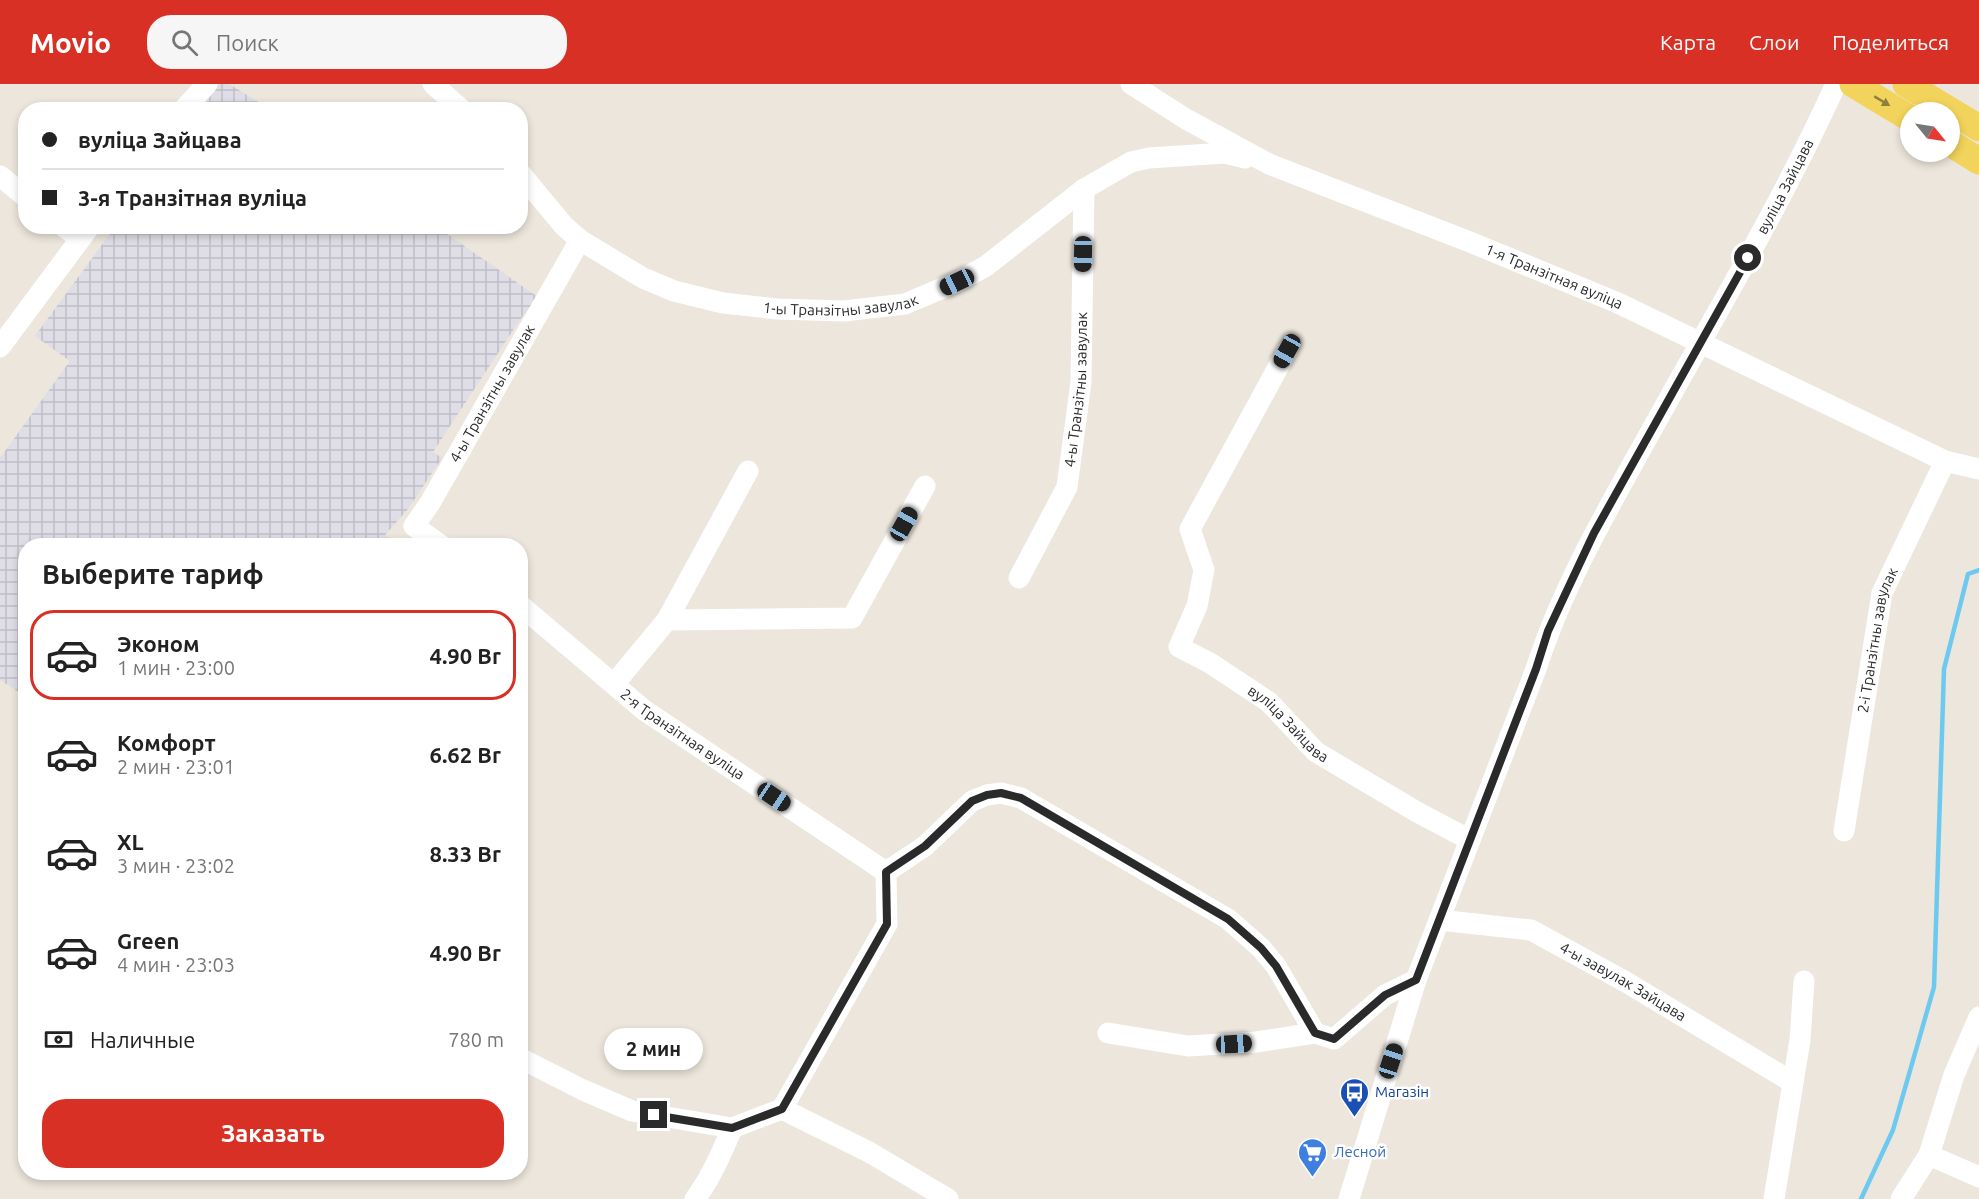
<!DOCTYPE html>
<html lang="ru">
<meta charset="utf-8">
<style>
:root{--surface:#fff;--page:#f6f6f6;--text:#222;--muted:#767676;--line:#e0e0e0;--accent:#d93025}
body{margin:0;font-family:Ubuntu,sans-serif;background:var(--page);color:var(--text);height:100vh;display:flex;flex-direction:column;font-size:22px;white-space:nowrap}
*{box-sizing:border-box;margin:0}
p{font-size:20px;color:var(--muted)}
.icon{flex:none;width:33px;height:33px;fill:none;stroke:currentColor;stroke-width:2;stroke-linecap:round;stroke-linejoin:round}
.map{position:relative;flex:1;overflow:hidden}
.details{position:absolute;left:18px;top:454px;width:510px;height:642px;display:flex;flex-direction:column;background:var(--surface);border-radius:24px;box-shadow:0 3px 9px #0003}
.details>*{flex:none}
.hud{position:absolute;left:18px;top:18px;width:510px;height:132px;border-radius:24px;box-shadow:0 3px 9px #0003;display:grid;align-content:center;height:132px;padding:0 24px;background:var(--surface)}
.needle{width:39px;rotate:120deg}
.tools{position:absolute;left:1900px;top:18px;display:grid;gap:12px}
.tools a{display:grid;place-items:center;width:60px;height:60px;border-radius:50%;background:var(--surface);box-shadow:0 3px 9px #0003;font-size:30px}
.end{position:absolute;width:27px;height:27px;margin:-14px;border:8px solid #2a2a2a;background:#fff;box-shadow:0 0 0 3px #fff}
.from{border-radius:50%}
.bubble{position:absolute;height:42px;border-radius:21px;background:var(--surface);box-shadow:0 3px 9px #0003;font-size:20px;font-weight:700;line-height:42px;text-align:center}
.car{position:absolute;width:18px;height:36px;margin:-18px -9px;border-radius:8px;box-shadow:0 0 4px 2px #0007;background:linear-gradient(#222 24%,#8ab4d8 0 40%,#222 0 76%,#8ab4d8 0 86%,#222 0)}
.hud b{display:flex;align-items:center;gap:21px;height:57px;font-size:22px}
.hud b+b{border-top:2px solid var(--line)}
.hud i{width:15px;height:15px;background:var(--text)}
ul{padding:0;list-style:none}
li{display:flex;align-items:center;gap:18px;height:90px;margin:0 12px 9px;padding:0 12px;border:3px solid transparent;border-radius:24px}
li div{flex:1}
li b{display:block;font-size:22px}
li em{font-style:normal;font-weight:700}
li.active{border-color:var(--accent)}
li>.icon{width:54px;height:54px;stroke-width:1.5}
h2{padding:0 24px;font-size:27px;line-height:72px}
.pay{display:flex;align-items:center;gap:15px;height:66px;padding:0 24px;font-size:22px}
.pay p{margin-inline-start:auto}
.button{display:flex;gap:12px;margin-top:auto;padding:12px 24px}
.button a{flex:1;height:69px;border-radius:24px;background:var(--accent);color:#fff;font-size:24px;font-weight:700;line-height:69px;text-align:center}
header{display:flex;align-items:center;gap:36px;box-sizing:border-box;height:84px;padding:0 30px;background:var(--accent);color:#fff}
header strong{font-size:28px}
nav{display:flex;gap:33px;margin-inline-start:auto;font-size:21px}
.search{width:420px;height:54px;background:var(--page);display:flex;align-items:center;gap:15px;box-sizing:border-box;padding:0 21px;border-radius:24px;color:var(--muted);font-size:22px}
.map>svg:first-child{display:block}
</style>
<header>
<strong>Movio</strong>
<div class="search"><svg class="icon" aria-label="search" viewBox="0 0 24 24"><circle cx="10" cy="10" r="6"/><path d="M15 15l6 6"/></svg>Поиск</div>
<nav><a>Карта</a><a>Слои</a><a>Поделиться</a></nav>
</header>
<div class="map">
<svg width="1979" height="1115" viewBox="0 0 1979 1115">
<defs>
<pattern id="industrial-grid" width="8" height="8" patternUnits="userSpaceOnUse" patternTransform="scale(1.5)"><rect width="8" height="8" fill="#dfdde5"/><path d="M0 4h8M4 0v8" fill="none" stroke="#c0bec5"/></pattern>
</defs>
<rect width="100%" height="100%" fill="#ece6dc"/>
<g fill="url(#industrial-grid)">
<polygon points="219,0 229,0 270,25 201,26"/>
<polygon points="115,143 437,143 538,213 519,237 433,368 442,374 408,425 385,451 397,462 26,462 25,612 0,596 0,374 70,277 35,252"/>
</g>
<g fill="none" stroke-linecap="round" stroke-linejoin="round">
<polyline stroke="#6dc9f0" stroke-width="4.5" points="1861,1115 1893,1046 1934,903 1944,585 1968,490 1979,486"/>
<g stroke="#fff" stroke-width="21">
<polyline points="433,0 462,26"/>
<path id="s1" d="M1131,0L1186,35L1269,80L1470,158L1618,219L1945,377L1979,385"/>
<polyline points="183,26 207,0"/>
<path id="s2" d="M520,89L564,142L580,156L643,194L674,207L723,219L777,225L844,227L905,220L957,198L986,182L1084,105L1131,78L1149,74L1225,69L1245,74"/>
<polyline points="0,92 26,113"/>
<polyline points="63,142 80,155"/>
<polyline points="0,263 90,142"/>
<path id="s3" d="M1287,267L1190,445L1204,486L1197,522L1179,563L1210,579L1269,618L1316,668L1417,728L1470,756"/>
<path id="s4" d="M414,442L430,419L580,156"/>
<polyline points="414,442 442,462"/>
<path id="s5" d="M1019,494L1067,403L1081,298L1084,105"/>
<path id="s6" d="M520,521L644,626L886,788"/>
<polyline points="667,536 748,387"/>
<polyline points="614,600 667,536 852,534 925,402"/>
<path id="s7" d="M1844,747L1882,509L1945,377"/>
<path id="s8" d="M1439,836L1531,846L1626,898L1792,998"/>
<polyline points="1108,949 1188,962 1256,958 1315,949"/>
<polyline points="520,974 583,1006 632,1027 732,1044 782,1025 869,1068 948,1115"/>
<polyline points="782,1025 887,840 886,788 925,762 972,717 987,711 1001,709 1021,714 1228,835 1261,864 1276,882 1315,949 1334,955 1385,911 1416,896"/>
<polyline points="1929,1071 1979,1093"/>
<path d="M695,1115C711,1094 722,1069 732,1044"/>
<path id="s9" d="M1349,1115L1416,896L1536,585C1562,504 1605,430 1646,356C1711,238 1780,123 1836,0"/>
<polyline points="1774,1115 1800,956 1804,897"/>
<polyline points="1901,1115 1929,1071 1954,991 1979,933"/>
</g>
<g stroke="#f2d35b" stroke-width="27">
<polyline points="1853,0 1911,35"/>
<polyline points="1906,0 1979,44"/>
<polyline points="1950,59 1979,77"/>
</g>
</g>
<defs><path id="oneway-solid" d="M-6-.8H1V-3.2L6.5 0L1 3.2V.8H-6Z" transform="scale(1.5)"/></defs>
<use fill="#8e7e42" href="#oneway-solid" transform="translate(1882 17) rotate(31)"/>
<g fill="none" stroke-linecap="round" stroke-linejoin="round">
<polyline stroke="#2a2a2a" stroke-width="8" points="654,1031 732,1044 782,1025 887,840 886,788 925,762 972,717 987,711 1001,709 1021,714 1228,835 1261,864 1276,882 1315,949 1334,955 1385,911 1416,896 1536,585 1548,547 1594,449 1748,174"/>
</g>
<defs>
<symbol id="bus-pin" viewBox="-11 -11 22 30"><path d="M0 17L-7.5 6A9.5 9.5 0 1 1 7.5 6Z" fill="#1a4fb4" stroke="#fff"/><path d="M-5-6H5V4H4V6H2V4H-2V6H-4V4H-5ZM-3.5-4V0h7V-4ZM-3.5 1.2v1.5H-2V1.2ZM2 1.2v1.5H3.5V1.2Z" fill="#fff"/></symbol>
<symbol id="supermarket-pin" viewBox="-11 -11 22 30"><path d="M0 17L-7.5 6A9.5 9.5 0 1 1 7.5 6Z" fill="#3f7fe0" stroke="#fff"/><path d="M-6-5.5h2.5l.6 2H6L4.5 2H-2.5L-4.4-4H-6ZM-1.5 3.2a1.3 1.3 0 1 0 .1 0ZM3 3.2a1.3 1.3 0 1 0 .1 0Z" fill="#fff"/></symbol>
</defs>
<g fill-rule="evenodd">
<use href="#bus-pin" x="1338" y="992" width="33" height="45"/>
<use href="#supermarket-pin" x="1296" y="1052" width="33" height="45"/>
</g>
<g text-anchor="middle" stroke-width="5" stroke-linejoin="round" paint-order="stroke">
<g font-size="15" fill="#2a2a2a" stroke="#fff">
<text dy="5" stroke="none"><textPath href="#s9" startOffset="1106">вуліца Зайцава</textPath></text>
<text dy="5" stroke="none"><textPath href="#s1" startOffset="466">1-я Транзітная вуліца</textPath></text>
<text dy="5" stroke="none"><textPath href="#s2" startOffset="366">1-ы Транзітны завулак</textPath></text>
<text dy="5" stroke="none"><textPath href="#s5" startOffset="201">4-ы Транзітны завулак</textPath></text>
<text dy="5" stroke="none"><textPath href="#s4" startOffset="154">4-ы Транзітны завулак</textPath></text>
<text dy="5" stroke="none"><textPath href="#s7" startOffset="194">2-і Транзітны завулак</textPath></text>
<text dy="5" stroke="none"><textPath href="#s3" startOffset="462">вуліца Зайцава</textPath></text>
<text dy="5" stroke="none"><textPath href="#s6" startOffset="208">2-я Транзітная вуліца</textPath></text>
<text dy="5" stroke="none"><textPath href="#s8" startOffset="198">4-ы завулак Зайцава</textPath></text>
</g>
<g font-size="15" fill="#164399" stroke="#fff" text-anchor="start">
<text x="1375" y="1013">Магазін</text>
</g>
<g font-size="15" fill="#366cbe" stroke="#fff" text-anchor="start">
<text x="1334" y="1073">Лесной</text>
</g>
</g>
</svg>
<div class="tools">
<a><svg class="needle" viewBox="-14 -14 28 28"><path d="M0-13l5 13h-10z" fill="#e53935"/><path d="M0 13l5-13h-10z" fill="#767676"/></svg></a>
</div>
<i class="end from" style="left:1748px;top:174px"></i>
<i class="end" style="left:654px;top:1031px"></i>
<div class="bubble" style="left:604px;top:944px;width:99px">2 мин</div>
<i class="car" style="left:1083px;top:170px;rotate:181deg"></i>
<i class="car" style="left:957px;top:198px;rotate:245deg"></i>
<i class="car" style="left:1287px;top:267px;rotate:209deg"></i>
<i class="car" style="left:904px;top:440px;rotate:29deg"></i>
<i class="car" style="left:774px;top:713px;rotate:124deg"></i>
<i class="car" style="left:1234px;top:960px;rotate:87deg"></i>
<i class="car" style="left:1391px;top:977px;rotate:18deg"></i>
<div class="hud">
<b><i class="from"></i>вуліца Зайцава</b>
<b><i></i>3-я Транзітная вуліца</b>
</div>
<section class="details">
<h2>Выберите тариф</h2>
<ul>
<li class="active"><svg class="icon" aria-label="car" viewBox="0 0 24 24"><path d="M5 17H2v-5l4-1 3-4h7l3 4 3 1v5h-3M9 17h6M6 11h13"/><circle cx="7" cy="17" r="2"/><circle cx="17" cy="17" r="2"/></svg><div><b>Эконом</b><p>1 мин · 23:00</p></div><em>4.90 Br</em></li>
<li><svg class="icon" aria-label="car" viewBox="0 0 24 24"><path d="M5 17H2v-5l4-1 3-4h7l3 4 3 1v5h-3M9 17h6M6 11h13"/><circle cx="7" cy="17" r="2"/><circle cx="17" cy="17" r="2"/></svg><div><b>Комфорт</b><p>2 мин · 23:01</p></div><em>6.62 Br</em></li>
<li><svg class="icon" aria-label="car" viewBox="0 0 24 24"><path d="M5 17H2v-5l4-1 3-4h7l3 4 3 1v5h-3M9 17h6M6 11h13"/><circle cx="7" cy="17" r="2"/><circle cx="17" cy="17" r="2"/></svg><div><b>XL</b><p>3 мин · 23:02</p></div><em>8.33 Br</em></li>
<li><svg class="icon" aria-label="car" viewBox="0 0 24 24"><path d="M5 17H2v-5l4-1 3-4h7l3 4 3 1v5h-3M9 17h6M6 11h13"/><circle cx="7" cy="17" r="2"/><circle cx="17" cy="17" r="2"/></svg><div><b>Green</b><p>4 мин · 23:03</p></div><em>4.90 Br</em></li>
</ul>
<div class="pay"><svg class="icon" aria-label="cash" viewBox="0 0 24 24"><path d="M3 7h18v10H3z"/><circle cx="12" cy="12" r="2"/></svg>Наличные<p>780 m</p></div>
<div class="button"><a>Заказать</a></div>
</section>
</div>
